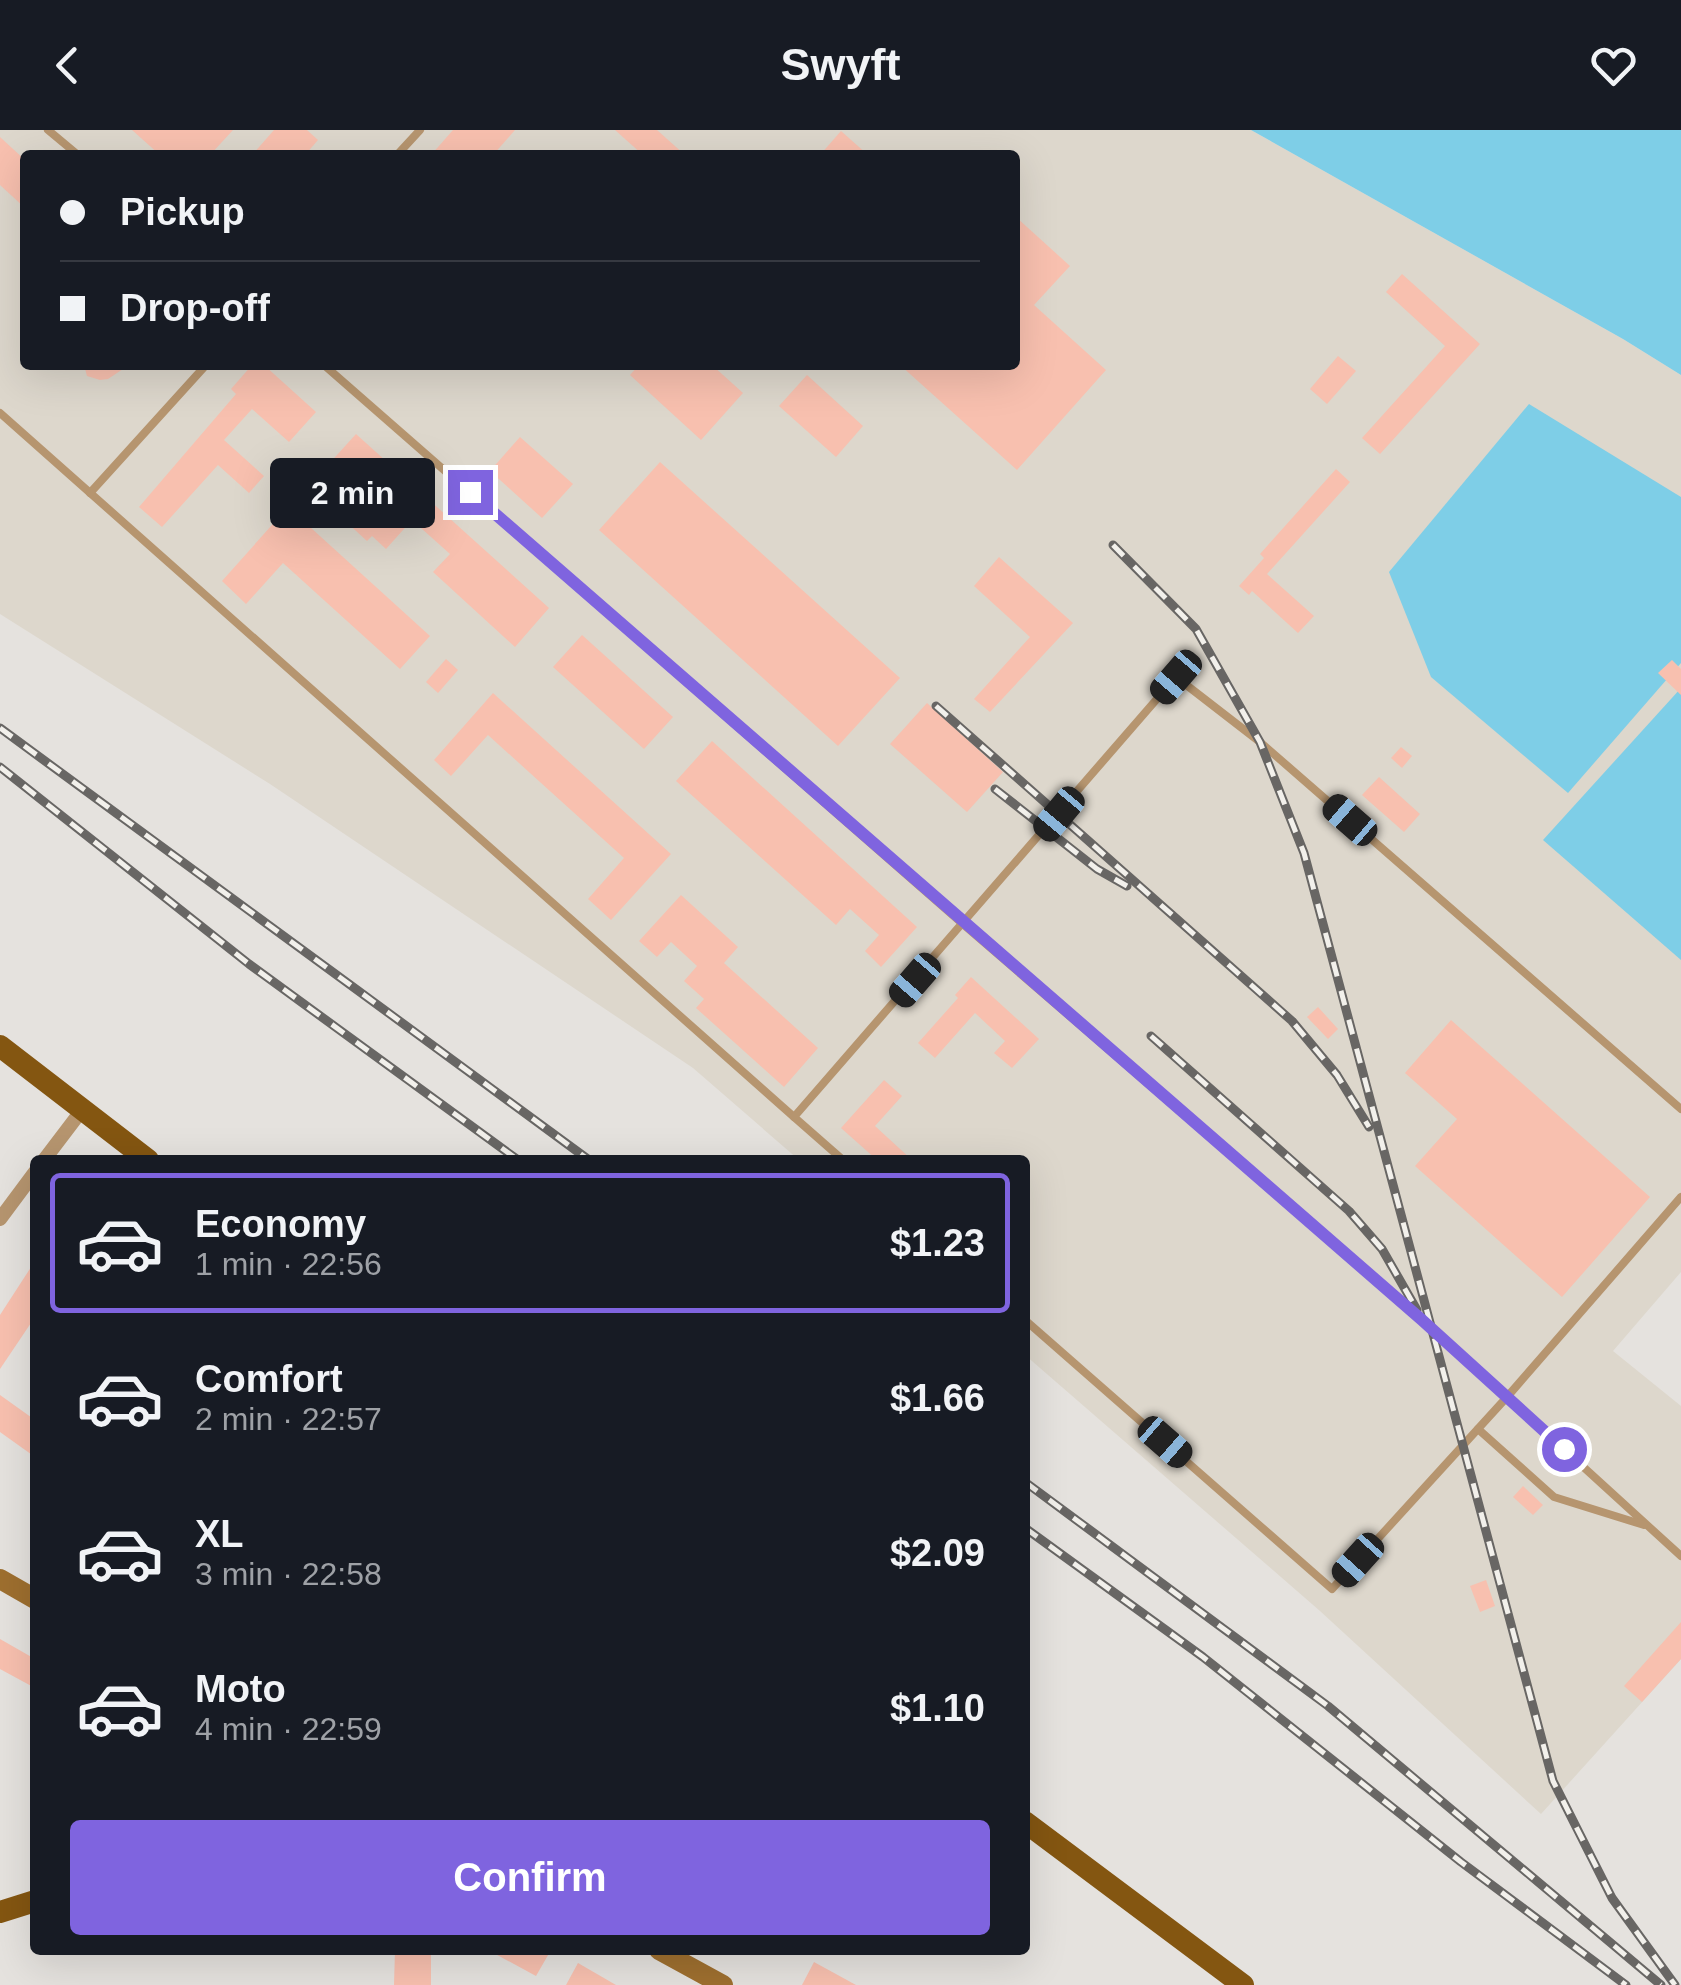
<!DOCTYPE html>
<meta charset="utf-8">
<style>
:root{--surface:#171b24;--page:#20242c;--text:#f1f3f6;--muted:#9ea1a6;--line:#363941;--accent:#7f64df}
body{margin:0;font-family:Helvetica,sans-serif;background:var(--page);color:var(--text);height:100vh;display:flex;flex-direction:column;font-size:38px;white-space:nowrap}
*{box-sizing:border-box;margin:0}
p{font-size:32px;color:var(--muted)}
.icon{flex:none;width:55px;height:55px;fill:none;stroke:currentColor;stroke-width:2;stroke-linecap:round;stroke-linejoin:round}
.map{position:relative;flex:1;overflow:hidden}
.sheet{position:absolute;left:30px;top:1025px;width:1000px;height:800px;display:flex;flex-direction:column;background:var(--surface);border-radius:10px;box-shadow:0 10px 40px #0002}
.sheet>*{flex:none}
.guide{position:absolute;left:20px;top:20px;width:1000px;height:220px;border-radius:10px;box-shadow:0 10px 40px #0002;display:grid;align-content:center;height:220px;padding:0 40px;background:var(--surface)}
.end{position:absolute;width:45px;height:45px;margin:-22px;border:12px solid #7f64df;background:#fff;box-shadow:0 0 0 5px #fff}
.from{border-radius:50%}
.bubble{position:absolute;height:70px;border-radius:10px;background:var(--surface);box-shadow:0 10px 40px #0002;font-size:32px;font-weight:700;line-height:70px;text-align:center}
.car{position:absolute;width:30px;height:60px;margin:-30px -15px;border-radius:12px;box-shadow:0 0 8px 2px #0007;background:linear-gradient(#222 24%,#8ab4d8 0 40%,#222 0 76%,#8ab4d8 0 86%,#222 0)}
.guide b{display:flex;align-items:center;gap:35px;height:95px;font-size:38px}
.guide b+b{border-top:2px solid var(--line)}
.guide i{width:25px;height:25px;background:var(--text)}
ul{padding:18px 0 0;list-style:none}
li{display:flex;align-items:center;gap:30px;height:140px;margin:0 20px 15px;padding:0 20px;border:5px solid transparent;border-radius:10px}
li div{flex:1}
li b{display:block;font-size:38px}
li em{font-style:normal;font-weight:700}
li.current{border-color:var(--accent)}
li>.icon{width:90px;height:90px;stroke-width:1.5}
.action{display:flex;gap:20px;margin-top:auto;padding:20px 40px}
.action a{flex:1;height:115px;border-radius:10px;background:var(--accent);color:#fff;font-size:40px;font-weight:700;line-height:115px;text-align:center}
header{display:flex;justify-content:space-between;align-items:center;height:130px;padding:0 40px;background:var(--surface);font-size:45px;font-weight:700}
.map>svg:first-child{display:block}
</style>
<header><svg class="icon" aria-label="back" viewBox="0 0 24 24"><path d="M15 5l-7 7 7 7"/></svg>Swyft<svg class="icon" aria-label="heart" viewBox="0 0 24 24"><path d="M12 20l-8-8c-3-5 5-10 8-4 3-6 11-1 8 4z"/></svg></header>
<div class="map">
<svg width="1681" height="1855" viewBox="0 0 1681 1855">
<rect width="100%" height="100%" fill="#e5e2de"/>
<path fill="#ddd7cc" fill-rule="evenodd" d="M0,0H1251L1623,209L1681,245V1142L1613,1221L1681,1276V1529L1541,1684L1320,1481L1025,1225V1030H799L693,938L270,654L0,484ZM25,25H1015V235H25Z"/>
<g fill="#7ecee7">
<polygon points="1251,0 1681,0 1681,245 1623,209"/>
<polygon points="1529,274 1681,367 1681,533 1568,663 1431,547 1389,442"/>
<polygon points="1681,558 1681,830 1543,710"/>
</g>
<g fill="#f8c0af">
<polygon points="132,0 233,0 210,25 160,25"/>
<polygon points="274,0 307,0 318,10 305,25 252,25"/>
<polygon points="453,0 515,0 493,25 431,25"/>
<polygon points="615,0 657,0 685,25 643,25"/>
<polygon points="841,1 868,25 820,25"/>
<polygon points="0,7 25,30 25,78 0,55"/>
<polygon points="1015,86 1070,136 1034,175 1106,240 1017,340 900,235 1015,235"/>
<polygon points="1402,144 1480,214 1380,324 1362,308 1445,216 1386,162"/>
<polygon points="1338,226 1356,241 1327,274 1310,259"/>
<polygon points="84,235 129,235 108,249 100,250 87,246"/>
<polygon points="252,235 264,235 316,282 289,312 252,279 224,310 264,346 249,363 218,335 162,397 139,377 236,264 231,259"/>
<polygon points="639,235 712,235 743,263 701,310 630,245"/>
<polygon points="807,245 863,296 836,327 779,276"/>
<polygon points="356,304 549,478 515,517 433,442 450,424 412,390 386,419 372,406 367,411 308,357"/>
<polygon points="520,307 573,354 542,388 490,341"/>
<polygon points="660,332 900,548 838,616 599,400"/>
<polygon points="1336,339 1350,352 1267,444 1314,486 1298,503 1252,461 1249,465 1239,456 1264,428 1260,424"/>
<polygon points="288,377 430,506 400,539 283,433 246,474 222,451"/>
<polygon points="999,427 1073,493 990,582 974,569 1030,507 974,456"/>
<polygon points="582,505 673,587 644,619 553,537"/>
<polygon points="446,529 458,540 438,563 426,552"/>
<polygon points="1672,530 1681,539 1681,565 1658,543"/>
<polygon points="493,563 671,724 611,790 588,769 624,728 488,605 451,646 434,630"/>
<polygon points="927,573 1003,642 967,682 890,614"/>
<polygon points="712,611 917,797 881,837 865,821 879,805 850,779 836,795 676,651"/>
<polygon points="1401,617 1412,626 1402,638 1391,628"/>
<polygon points="1379,647 1420,684 1404,702 1362,665"/>
<polygon points="681,765 738,817 724,833 818,918 784,957 696,878 704,869 684,851 697,836 671,812 657,827 639,811"/>
<polygon points="971,847 1039,909 1012,938 994,923 1005,911 975,883 935,928 918,913 958,868 955,865"/>
<polygon points="1318,877 1338,899 1328,909 1307,887"/>
<polygon points="1451,890 1650,1067 1562,1167 1415,1036 1457,989 1405,943"/>
<polygon points="884,950 902,966 875,996 912,1030 877,1030 841,998"/>
<polygon points="35,1131 35,1187 0,1239 0,1185"/>
<polygon points="0,1265 35,1290 35,1327 0,1302"/>
<polygon points="1523,1356 1543,1375 1533,1385 1513,1367"/>
<polygon points="1486,1450 1495,1476 1480,1482 1470,1456"/>
<polygon points="1681,1492 1681,1529 1642,1572 1624,1556"/>
<polygon points="0,1509 35,1529 35,1558 0,1539"/>
<polygon points="395,1820 431,1820 431,1855 394,1855"/>
<polygon points="488,1820 551,1820 536,1846"/>
<polygon points="814,1832 856,1855 802,1855"/>
<polygon points="578,1833 616,1855 566,1855"/>
</g>
<g fill="none" stroke-linecap="round" stroke-linejoin="round">
<g stroke="#b6956f" stroke-width="8">
<polyline points="48,0 78,25"/>
<polyline points="397,25 420,0"/>
<polyline points="324,235 964,795 1422,1190 1681,1426"/>
<polyline points="0,283 794,987"/>
<polyline points="90,363 206,235"/>
<polyline points="843,1030 794,987 1176,547 1260,612 1681,979"/>
<polyline points="1025,1190 1332,1459 1507,1267 1681,1067"/>
<polyline points="1478,1299 1554,1367 1644,1395"/>
</g>
<g stroke="#b6956f" stroke-width="14">
<polyline points="44,1030 82,980"/>
<polyline points="0,1089 35,1042"/>
</g>
<g stroke="#9e6f2f" stroke-width="20">
<polyline points="0,1449 35,1469"/>
<polyline points="659,1820 723,1855"/>
</g>
<g stroke="#845611" stroke-width="22">
<polyline points="0,916 148,1030"/>
<polyline points="1025,1692 1243,1855"/>
<polyline points="0,1782 35,1771"/>
</g>
<defs>
<g id="rail">
<polyline points="1113,415 1196,499 1260,612 1304,723 1553,1651 1612,1768 1675,1855"/>
<polyline points="936,576 1292,891 1337,945 1369,997"/>
<polyline points="0,598 589,1030"/>
<polyline points="0,637 249,834 518,1030"/>
<polyline points="995,659 1097,739 1127,756"/>
<polyline points="1151,906 1349,1081 1382,1119 1417,1180"/>
<polyline points="1025,1352 1328,1576 1661,1855"/>
<polyline points="1025,1398 1203,1527 1461,1732 1626,1855"/>
</g>
</defs>
<use href="#rail" stroke="#686664" stroke-width="9"/>
<use href="#rail" stroke="#f2f0eb" stroke-width="5" stroke-dasharray="15" stroke-linecap="butt"/>
</g>
<g fill="none" stroke-linecap="round" stroke-linejoin="round">
<polyline stroke="#7f64df" stroke-width="12" points="470,362 1422,1190 1564,1319"/>
</g>
</svg>
<i class="end from" style="left:1564px;top:1319px"></i>
<i class="end" style="left:470px;top:362px"></i>
<div class="bubble" style="left:270px;top:328px;width:165px">2 min</div>
<i class="car" style="left:1176px;top:547px;rotate:221deg"></i>
<i class="car" style="left:1059px;top:684px;rotate:220deg"></i>
<i class="car" style="left:1350px;top:690px;rotate:311deg"></i>
<i class="car" style="left:915px;top:850px;rotate:221deg"></i>
<i class="car" style="left:1165px;top:1312px;rotate:131deg"></i>
<i class="car" style="left:1358px;top:1430px;rotate:222deg"></i>
<div class="guide">
<b><i class="from"></i>Pickup</b>
<b><i></i>Drop-off</b>
</div>
<section class="sheet">
<ul>
<li class="current"><svg class="icon" aria-label="car" viewBox="0 0 24 24"><path d="M5 17H2v-5l4-1 3-4h7l3 4 3 1v5h-3M9 17h6M6 11h13"/><circle cx="7" cy="17" r="2"/><circle cx="17" cy="17" r="2"/></svg><div><b>Economy</b><p>1 min · 22:56</p></div><em>$1.23</em></li>
<li><svg class="icon" aria-label="car" viewBox="0 0 24 24"><path d="M5 17H2v-5l4-1 3-4h7l3 4 3 1v5h-3M9 17h6M6 11h13"/><circle cx="7" cy="17" r="2"/><circle cx="17" cy="17" r="2"/></svg><div><b>Comfort</b><p>2 min · 22:57</p></div><em>$1.66</em></li>
<li><svg class="icon" aria-label="car" viewBox="0 0 24 24"><path d="M5 17H2v-5l4-1 3-4h7l3 4 3 1v5h-3M9 17h6M6 11h13"/><circle cx="7" cy="17" r="2"/><circle cx="17" cy="17" r="2"/></svg><div><b>XL</b><p>3 min · 22:58</p></div><em>$2.09</em></li>
<li><svg class="icon" aria-label="car" viewBox="0 0 24 24"><path d="M5 17H2v-5l4-1 3-4h7l3 4 3 1v5h-3M9 17h6M6 11h13"/><circle cx="7" cy="17" r="2"/><circle cx="17" cy="17" r="2"/></svg><div><b>Moto</b><p>4 min · 22:59</p></div><em>$1.10</em></li>
</ul>
<div class="action"><a>Confirm</a></div>
</section>
</div>
